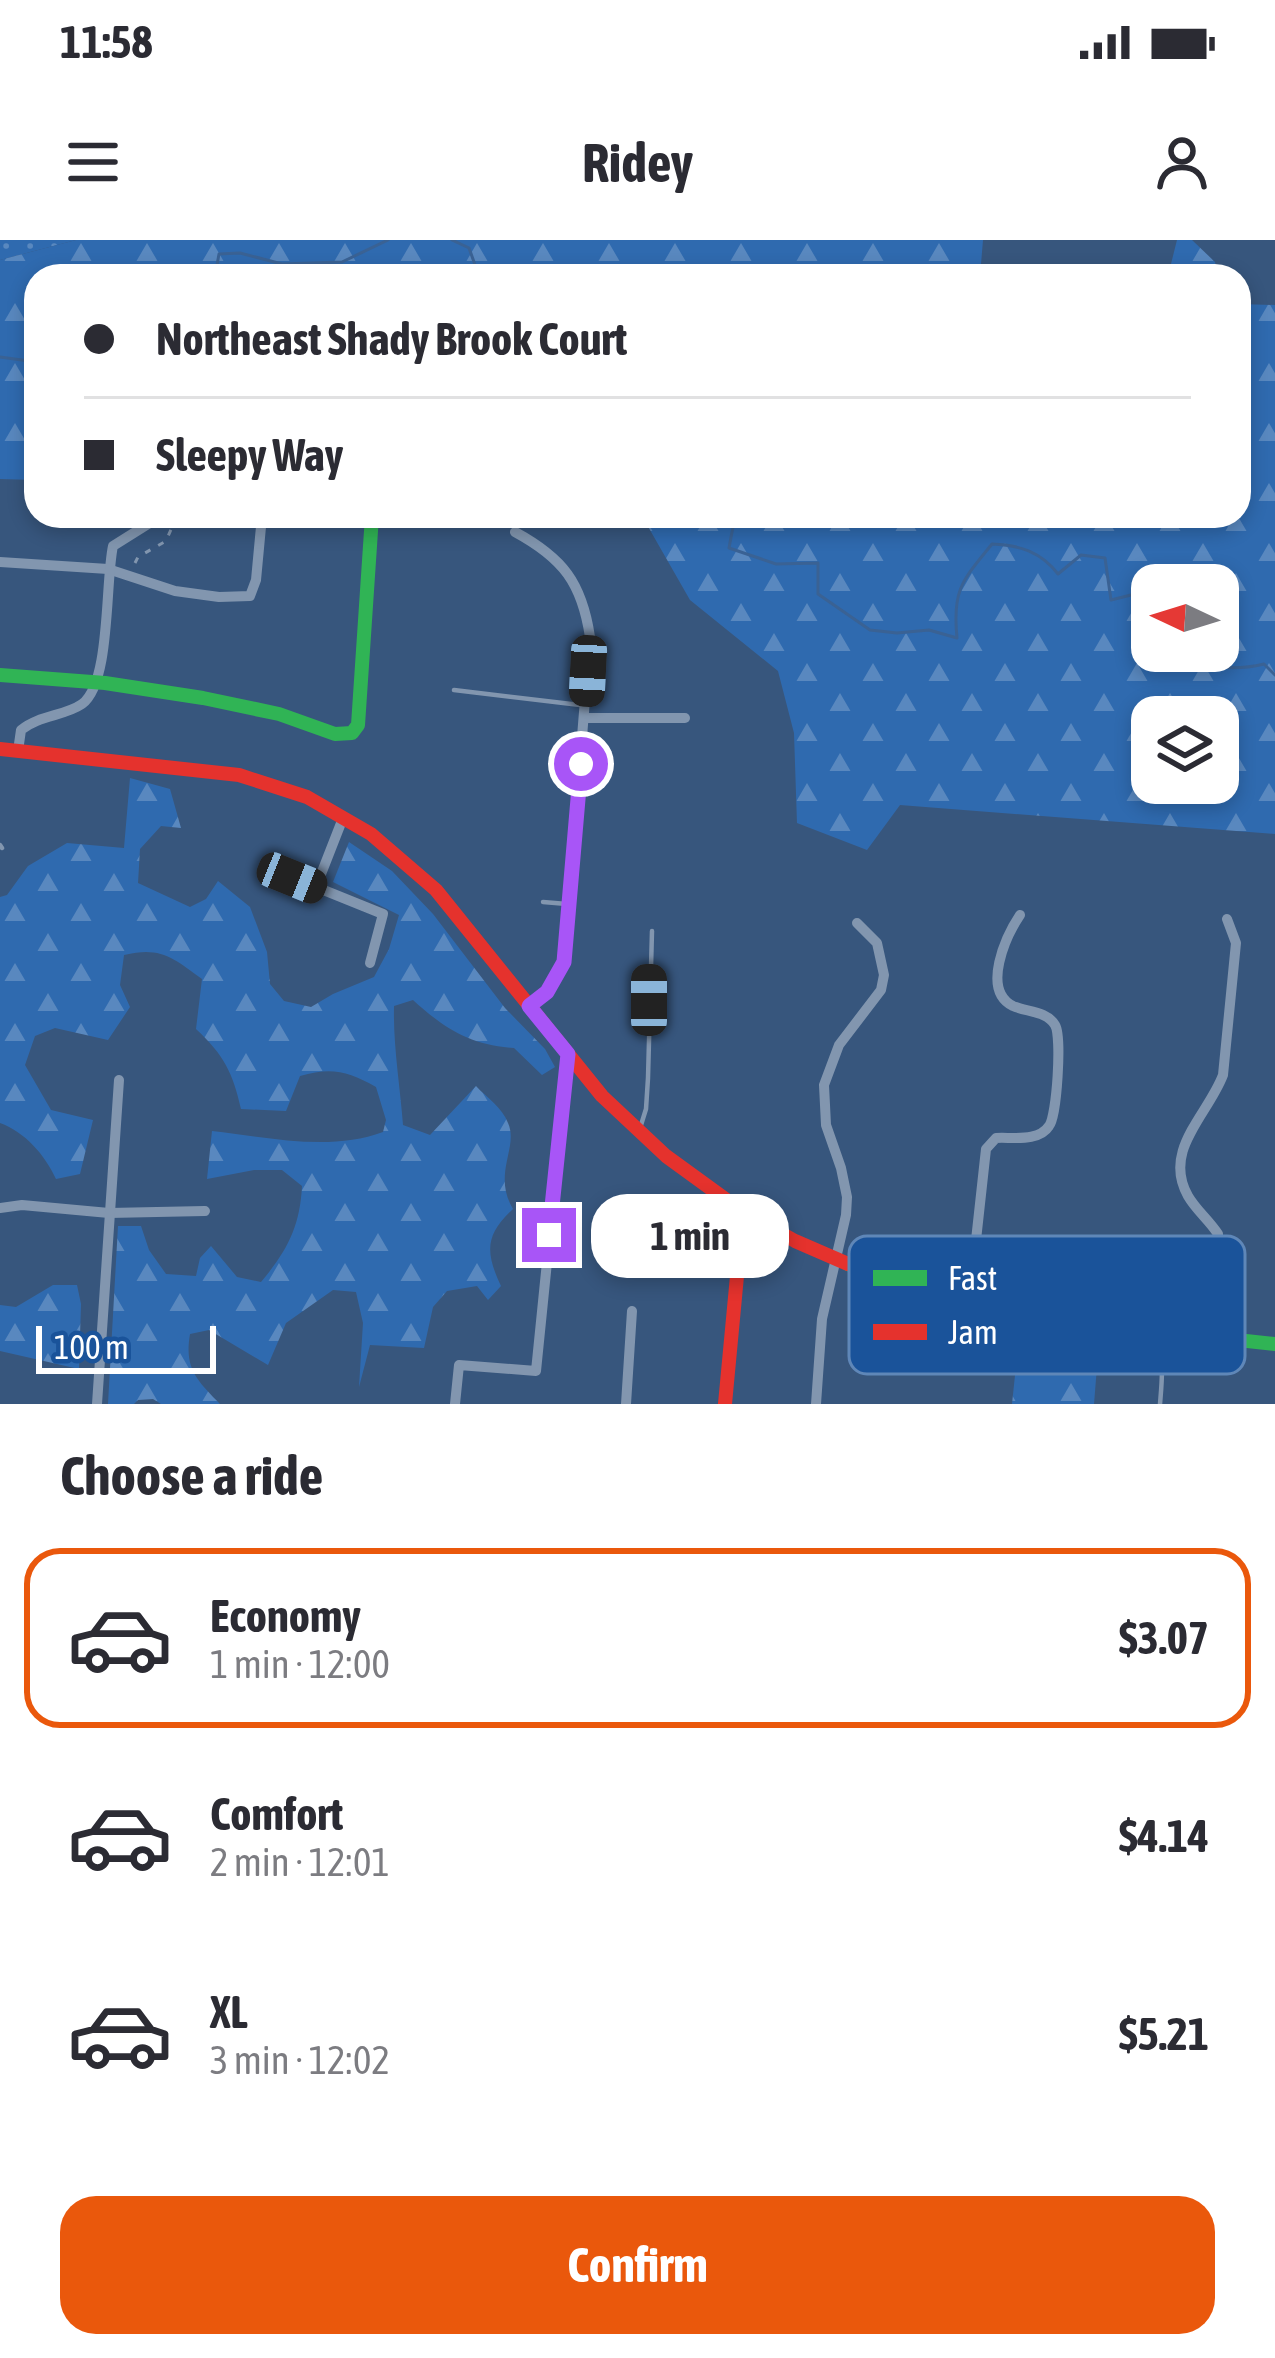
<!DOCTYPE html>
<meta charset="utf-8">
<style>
:root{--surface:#fff;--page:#f7f7f7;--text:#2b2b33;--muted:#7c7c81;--line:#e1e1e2;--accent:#ea580c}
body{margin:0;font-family:"Asap Condensed",sans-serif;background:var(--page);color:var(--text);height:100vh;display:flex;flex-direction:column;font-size:45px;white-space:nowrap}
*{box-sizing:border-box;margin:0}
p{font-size:39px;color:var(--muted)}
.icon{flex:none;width:66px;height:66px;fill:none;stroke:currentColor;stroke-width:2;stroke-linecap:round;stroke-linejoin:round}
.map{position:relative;height:1164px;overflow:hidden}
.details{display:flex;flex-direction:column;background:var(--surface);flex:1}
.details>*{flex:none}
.banner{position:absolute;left:24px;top:24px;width:1227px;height:264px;border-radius:36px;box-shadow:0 6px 18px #0003;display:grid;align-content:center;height:264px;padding:0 60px;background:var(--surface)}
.needle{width:78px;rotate:274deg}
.buttons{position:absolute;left:1131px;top:324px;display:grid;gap:24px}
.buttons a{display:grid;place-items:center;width:108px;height:108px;border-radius:24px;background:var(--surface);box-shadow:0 6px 18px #0003;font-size:60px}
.scale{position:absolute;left:36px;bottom:30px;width:180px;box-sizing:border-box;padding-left:12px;border:6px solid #fff;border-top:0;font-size:33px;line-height:42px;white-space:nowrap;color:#fff;-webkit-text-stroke:9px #1a539a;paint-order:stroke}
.end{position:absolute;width:54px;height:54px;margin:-27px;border:15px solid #a855f7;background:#fff;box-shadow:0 0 0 6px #fff}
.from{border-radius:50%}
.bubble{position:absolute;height:84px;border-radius:36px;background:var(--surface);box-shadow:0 6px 18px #0003;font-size:39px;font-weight:700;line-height:84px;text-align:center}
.car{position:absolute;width:36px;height:72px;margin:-36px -18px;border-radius:15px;box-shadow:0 0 9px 3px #0007;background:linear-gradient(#222 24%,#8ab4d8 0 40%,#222 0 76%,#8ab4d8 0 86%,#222 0)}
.banner b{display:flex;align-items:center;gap:42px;height:114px;font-size:45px}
.banner b+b{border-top:3px solid var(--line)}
.banner i{width:30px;height:30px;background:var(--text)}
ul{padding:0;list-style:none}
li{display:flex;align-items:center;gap:36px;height:180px;margin:0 24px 18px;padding:0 36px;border:6px solid transparent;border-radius:36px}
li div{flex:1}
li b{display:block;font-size:45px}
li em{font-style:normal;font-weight:700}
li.active{border-color:var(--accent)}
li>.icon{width:108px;height:108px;stroke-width:1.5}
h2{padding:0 60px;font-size:54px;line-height:144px}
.cta{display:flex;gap:24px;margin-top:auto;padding:24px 60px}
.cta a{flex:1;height:138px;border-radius:36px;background:var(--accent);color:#fff;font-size:48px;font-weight:700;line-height:138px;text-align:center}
.status{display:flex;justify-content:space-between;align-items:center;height:84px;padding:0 60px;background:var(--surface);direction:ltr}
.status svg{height:33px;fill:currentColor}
header{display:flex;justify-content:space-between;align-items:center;height:156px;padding:0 60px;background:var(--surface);font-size:54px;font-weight:700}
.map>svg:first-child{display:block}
</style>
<div class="status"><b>11:58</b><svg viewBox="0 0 49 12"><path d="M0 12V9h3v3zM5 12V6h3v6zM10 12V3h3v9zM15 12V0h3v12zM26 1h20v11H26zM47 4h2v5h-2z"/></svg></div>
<header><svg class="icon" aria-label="menu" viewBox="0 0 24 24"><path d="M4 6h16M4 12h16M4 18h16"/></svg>Ridey<svg class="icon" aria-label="person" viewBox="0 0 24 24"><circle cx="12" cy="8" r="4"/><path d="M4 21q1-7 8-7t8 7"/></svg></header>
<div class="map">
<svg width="1275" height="1164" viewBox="0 0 1275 1164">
<defs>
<pattern id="grass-dots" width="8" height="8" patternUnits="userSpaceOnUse" patternTransform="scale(3)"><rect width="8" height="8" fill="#2f6aaf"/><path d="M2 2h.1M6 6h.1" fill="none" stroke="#5988bf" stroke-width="1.8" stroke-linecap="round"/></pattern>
<pattern id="forest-firs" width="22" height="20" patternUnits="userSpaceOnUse" patternTransform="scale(3)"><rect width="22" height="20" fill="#2f6aaf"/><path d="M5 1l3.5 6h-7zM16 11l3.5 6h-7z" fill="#5988bf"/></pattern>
</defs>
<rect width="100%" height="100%" fill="#37567d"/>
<polygon fill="url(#grass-dots)" points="0,0 76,0 0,20"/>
<g fill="url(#forest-firs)" fill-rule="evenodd">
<polygon points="76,0 983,0 980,36 36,36 36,240 0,239 0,20"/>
<polygon points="1177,0 1192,0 1215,22 1218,36 1168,36"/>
<path d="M1239,64L1275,65V594L900,565L867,610L797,583L794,493L778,431L690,360L642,276H1239ZM1152,345H1218V411H1152ZM1152,477H1218V543H1152Z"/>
<path d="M130,538L170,549L181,588L161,586L140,609L138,643L190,667L206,659L218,641L250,667L267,712L270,744L284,761L311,767L333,754L374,737L389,709L399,675L333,642L349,602L392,631L433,674L505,768L545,809L555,827L542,835L514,808C470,805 445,789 413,760L394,766C393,806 400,845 403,885L430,895L476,846C487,858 502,867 508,883C519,907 492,934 513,969C485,995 485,1012 501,1046L488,1060L477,1046L447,1051L433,1067L424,1108L370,1105L359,1147L363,1083L356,1052L333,1050L286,1083L268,1125L209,1090L190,1094C184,1129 197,1140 220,1164H161L153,1159L138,1160L134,1164H108L118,986H141L149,1010L166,1034L196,1036L200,1018L211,1006L237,1037L261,1042C287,1011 300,987 302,946L282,930H254L207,939L212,891C267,897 330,912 383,892L386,880L376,847C348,831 331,827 300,836L286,871L241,869C233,833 224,815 196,789L202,739C173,718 161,706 124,715L120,745L130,767L108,800L55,788L35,796L25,825L51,870L93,880L80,934L56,939C45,915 25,892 0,883V657L7,655L28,626L67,603L124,608Z"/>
<polygon points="53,1045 77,1045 81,1064 79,1129 0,1111 0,1065 16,1067"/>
<polygon points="1020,1088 1099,1101 1094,1164 1012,1164"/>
</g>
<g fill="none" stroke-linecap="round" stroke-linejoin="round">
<g stroke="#3a6294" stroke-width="3">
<polyline points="452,0 469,8 479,36"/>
<polyline points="215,36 219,14 240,13 282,24 342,22 388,0"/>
<polyline points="0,117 36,122"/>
<path d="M735,276L729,308L776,324L818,323V354L870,390L897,393L929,390L957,398C952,349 963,340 992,304C1020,305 1041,312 1058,334L1081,315L1105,318L1111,360L1135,354L1152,367"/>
<path d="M1185,411L1190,420C1214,429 1239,430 1264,424L1275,435"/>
</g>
<polyline stroke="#8296af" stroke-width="3" stroke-dasharray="6 9" stroke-linecap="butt" points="135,323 138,317 166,301 173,285"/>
<g stroke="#8296af" stroke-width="4.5">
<polyline points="454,450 580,465"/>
<polyline points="0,605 2,608"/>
<polyline points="543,662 567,664"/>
<polyline points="641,885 646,869 648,838 652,691"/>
<path d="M1154,1093C1165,1117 1162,1139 1160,1164"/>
</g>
<g stroke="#8296af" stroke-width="10">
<path d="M515,292C563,318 582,343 590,397L564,722L547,752L529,766"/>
<polyline points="0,322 108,329 175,351 219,357 250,356 256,340 262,276"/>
<polyline points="585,478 685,478"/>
<path d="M18,511L21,490C39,475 65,476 82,464C111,443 105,342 113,306L156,279L166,276"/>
<polyline points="269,628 383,674 370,723"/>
<polyline points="316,647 343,578"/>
<polyline points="0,968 22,965 109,973 205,971"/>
<path d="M969,1064L986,909L996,898C1012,897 1039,902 1049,886C1057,876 1062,796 1055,785C1047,771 1026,772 1013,766C981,750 1006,696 1020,675"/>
<path d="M1213,1097L1218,994C1209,980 1196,970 1188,956C1162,910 1208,875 1223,835L1236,703L1227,679"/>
<polyline points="97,1164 119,840"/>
<polyline points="455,1164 459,1125 536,1131 568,814"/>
<polyline points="626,1164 632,1071"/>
<polyline points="816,1164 822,1079 846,975 847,957 841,928 826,885 824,845 839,805 881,750 884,735 877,703 857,683"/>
</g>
<g stroke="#30b455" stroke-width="14">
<polyline points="0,435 105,443 203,458 279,474 335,494 352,493 358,485 372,276"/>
<polyline points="848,1024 879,1037 1016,1076 1275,1104"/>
</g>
<g stroke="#e5322d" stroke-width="14">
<polyline points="0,509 239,535 307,557 371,594 436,650 602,856 666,916 743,972 795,1001 848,1024"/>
<polyline points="725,1164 743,972"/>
</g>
</g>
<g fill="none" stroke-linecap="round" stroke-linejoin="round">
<polyline stroke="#a855f7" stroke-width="15" points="549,995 568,814 529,766 547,752 564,722 581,524"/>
</g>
<rect x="849" y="996" width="396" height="138" rx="18" fill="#1a539a" stroke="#5f87b8" stroke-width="3"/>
<rect x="873" y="1030" width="54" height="16" fill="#30b455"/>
<rect x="873" y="1084" width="54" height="16" fill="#e5322d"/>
<g font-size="33" fill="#fff">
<text x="948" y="1050">Fast</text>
<text x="948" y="1104">Jam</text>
</g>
</svg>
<div class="buttons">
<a><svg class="needle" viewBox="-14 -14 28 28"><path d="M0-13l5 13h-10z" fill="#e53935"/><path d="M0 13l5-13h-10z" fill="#7c7c81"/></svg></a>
<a><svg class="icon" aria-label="layers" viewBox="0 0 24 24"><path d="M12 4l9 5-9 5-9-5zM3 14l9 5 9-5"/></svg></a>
</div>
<div class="scale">100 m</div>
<i class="end from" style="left:581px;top:524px"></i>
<i class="end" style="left:549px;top:995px"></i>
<div class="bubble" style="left:591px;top:954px;width:198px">1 min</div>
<i class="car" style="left:588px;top:431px;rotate:183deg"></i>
<i class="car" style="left:292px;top:638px;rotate:112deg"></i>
<i class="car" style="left:649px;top:760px;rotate:0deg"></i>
<div class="banner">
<b><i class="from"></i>Northeast Shady Brook Court</b>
<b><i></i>Sleepy Way</b>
</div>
</div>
<section class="details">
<h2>Choose a ride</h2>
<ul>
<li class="active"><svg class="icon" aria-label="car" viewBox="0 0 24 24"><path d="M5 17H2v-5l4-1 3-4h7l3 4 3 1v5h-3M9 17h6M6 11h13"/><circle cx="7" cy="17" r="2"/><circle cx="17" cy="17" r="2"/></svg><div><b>Economy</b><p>1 min · 12:00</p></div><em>$3.07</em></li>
<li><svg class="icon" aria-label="car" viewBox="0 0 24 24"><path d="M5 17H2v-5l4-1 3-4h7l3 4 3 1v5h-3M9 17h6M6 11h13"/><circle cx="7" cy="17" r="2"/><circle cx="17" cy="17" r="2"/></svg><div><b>Comfort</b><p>2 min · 12:01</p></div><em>$4.14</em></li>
<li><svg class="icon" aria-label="car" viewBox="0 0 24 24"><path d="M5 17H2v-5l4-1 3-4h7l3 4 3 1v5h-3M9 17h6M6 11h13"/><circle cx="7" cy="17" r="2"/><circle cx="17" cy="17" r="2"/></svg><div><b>XL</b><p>3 min · 12:02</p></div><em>$5.21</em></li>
</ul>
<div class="cta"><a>Confirm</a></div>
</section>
